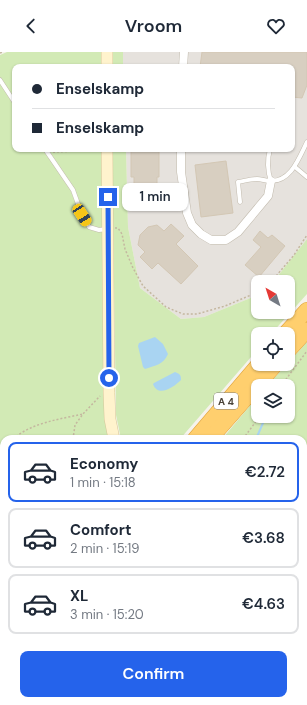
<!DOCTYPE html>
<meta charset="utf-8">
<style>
:root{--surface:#fff;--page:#f2f2f3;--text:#1f2937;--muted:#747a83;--line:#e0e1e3;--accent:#2563eb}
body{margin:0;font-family:"DM Sans",sans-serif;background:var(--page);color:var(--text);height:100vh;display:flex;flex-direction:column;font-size:15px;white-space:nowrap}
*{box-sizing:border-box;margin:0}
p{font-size:13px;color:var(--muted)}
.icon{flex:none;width:22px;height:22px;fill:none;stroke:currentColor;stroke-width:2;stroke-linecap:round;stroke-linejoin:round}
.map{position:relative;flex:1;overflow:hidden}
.panel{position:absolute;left:0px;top:383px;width:307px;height:270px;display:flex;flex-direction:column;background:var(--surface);border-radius:12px 12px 0 0;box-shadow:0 1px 3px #0004}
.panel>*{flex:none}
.banner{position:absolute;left:12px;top:12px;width:283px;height:88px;border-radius:8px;box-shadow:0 1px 3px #0004;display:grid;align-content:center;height:88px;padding:0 20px;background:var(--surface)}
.needle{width:26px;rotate:321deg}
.buttons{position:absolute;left:251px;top:223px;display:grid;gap:8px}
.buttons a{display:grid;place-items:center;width:44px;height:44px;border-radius:8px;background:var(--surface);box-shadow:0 1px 3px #0004;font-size:20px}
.end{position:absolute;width:18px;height:18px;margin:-9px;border:5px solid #2563eb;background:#fff;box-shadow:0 0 0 2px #fff}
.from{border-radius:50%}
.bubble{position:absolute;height:28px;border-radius:8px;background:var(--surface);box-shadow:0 1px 3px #0004;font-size:13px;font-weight:600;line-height:28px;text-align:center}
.car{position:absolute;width:12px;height:24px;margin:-12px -6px;border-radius:5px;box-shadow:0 0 3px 1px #0007;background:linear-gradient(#f5c518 24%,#345 0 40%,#f5c518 0 76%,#345 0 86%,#f5c518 0)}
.banner b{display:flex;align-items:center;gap:14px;height:38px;font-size:15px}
.banner b+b{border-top:1px solid var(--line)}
.banner i{width:10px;height:10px;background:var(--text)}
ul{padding:7px 0 0;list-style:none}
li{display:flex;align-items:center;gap:12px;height:60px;margin:0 8px 6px;padding:0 12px;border:2px solid var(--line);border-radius:8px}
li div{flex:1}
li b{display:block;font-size:15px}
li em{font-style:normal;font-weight:600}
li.current{border-color:var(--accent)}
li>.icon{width:36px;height:36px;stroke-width:1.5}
.action{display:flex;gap:8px;margin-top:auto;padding:8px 20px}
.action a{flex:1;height:46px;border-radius:8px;background:var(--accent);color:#fff;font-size:16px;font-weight:600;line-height:46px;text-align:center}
header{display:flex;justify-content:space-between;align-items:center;height:52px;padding:0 20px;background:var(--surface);font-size:18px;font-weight:600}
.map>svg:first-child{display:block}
</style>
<header><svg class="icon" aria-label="back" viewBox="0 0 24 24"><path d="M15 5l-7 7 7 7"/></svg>Vroom<svg class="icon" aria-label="heart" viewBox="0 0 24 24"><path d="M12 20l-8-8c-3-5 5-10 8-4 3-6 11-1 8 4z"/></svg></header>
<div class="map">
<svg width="307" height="653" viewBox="0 0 307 653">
<rect width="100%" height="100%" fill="#f6f3ec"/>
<polygon fill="#e6e2dd" points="123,0 307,0 307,187 273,230 258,230 258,243 204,265 181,267 140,236 128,175 126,97 292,97 292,15 123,15"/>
<g fill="#d2eab5">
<polygon points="7,0 103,0 103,15 15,15 15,48 0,25 0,3"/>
<rect x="112" y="0" width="11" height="15"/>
<polygon points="0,30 15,53 15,97 43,97 71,139 80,163 88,176 98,180 105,179 110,387 4,387 4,649 5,649 3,653 0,653"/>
<polygon points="48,97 103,97 104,175 98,176 90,173 83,162 75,138"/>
<polygon points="112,97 126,97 128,175 140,236 181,267 204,265 258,243 258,260 288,260 288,230 273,230 307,187 307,242 271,282 258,282 258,297 180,387 121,387 116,363"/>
<polygon points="307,290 307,653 37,653 39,649 303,649 303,387 222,387 258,344 258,364 288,364 288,334 267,334"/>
</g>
<g fill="#a9d4f2">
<path d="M155,285L163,292L168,302C163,313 156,313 145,317L143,315L138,294L139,291Z"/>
<path d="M175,320C180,322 181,323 181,328C174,335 158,346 153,332L154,331Z"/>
</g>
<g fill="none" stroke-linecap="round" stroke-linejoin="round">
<g stroke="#a9d4f2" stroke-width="2">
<polyline points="256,387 266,364"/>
<polyline points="303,428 307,428"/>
</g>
</g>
<g fill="#d8cfc1" stroke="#d3c7b4">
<polygon points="202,0 307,0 307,33 302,46 292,45 292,15 200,15"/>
<polygon points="131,97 159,97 159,125 157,125 157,140 151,140 151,144 139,144 139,141 134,141 134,125 131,125"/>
<polygon points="226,109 233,161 201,165 195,113"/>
<polygon points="171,172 184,184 176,192 198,214 181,232 158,211 152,217 140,205 145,200 138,193 140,183 148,175 157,173 164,179"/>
<polygon points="260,179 268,186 272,183 285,194 259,225 245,213 261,195 253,188"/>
</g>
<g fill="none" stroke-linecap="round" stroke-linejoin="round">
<defs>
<g id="lane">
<polyline points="0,28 15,51"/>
<polyline points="45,97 73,138 82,163 89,175 99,178 107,177"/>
<path d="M270,97C267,108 267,118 271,129"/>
<polyline points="295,115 307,125"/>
<path d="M240,150L238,130C244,129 251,127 257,127C261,127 266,129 270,129C291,130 299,106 307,90"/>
</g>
<g id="street">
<polyline points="183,15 184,0"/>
<polyline points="181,97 181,120 187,161 192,173 201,182 211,188 226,188 238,180 268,144 271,129"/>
</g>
<g id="secondary">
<polyline points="107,0 107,15"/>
<polyline points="107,97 109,341 110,367 114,387"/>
<polyline points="237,649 239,653"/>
<polyline points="187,653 187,649"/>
</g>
<g id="highway">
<polyline points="285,282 307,258"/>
<polyline points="288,299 307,278"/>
<polyline points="195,387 259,312"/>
<polyline points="210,387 276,312"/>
<polyline points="15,653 17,649"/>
<polyline points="31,653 34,649"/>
</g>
</defs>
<use href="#lane" stroke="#c2bbae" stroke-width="5"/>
<use href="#street" stroke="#c2bbae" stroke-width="9"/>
<use href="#secondary" stroke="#d6c79b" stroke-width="12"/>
<use href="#highway" stroke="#e0a43c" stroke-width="16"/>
<g stroke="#c4b79f" stroke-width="1.5" stroke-dasharray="2 2" stroke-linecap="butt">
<polyline points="0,1 3,0"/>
<polyline points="53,100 99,98"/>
<polyline points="115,176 118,176 122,182 125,197 133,216 143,234 166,255 183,262 197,262 225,254 258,240"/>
<polyline points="271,230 294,203 307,183"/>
<polyline points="281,334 307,299"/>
<path d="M13,387C31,371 60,367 83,362"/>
<polyline points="73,387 75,373 83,362 100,344"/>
<polyline points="243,387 260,364"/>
<polyline points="0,399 4,395"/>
<polyline points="303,462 307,461"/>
<polyline points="303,622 307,624"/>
<polyline points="0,632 4,626"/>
<polyline points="148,653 152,649"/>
<polyline points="262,653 262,649"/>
</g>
<use href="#lane" stroke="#fff" stroke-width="4"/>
<use href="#street" stroke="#fff" stroke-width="8"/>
<use href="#secondary" stroke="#fff3cd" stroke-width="11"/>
<use href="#highway" stroke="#ffcf6e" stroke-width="15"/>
</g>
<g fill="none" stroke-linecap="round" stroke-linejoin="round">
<polyline stroke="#2563eb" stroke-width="5" points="108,145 109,326"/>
</g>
<g text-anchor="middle" stroke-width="3.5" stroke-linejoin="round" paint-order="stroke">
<rect fill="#fff" stroke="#817c74" stroke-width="1" x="214" y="341" width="24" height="16" rx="3"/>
<g font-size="10" font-weight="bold" fill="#4b4439">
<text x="226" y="353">A 4</text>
</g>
</g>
</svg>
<div class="buttons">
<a><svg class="needle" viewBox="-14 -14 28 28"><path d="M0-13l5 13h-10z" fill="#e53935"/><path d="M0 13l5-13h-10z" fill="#747a83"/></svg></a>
<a><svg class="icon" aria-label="locate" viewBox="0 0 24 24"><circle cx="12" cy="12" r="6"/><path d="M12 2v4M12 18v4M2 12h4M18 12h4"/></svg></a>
<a><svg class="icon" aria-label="layers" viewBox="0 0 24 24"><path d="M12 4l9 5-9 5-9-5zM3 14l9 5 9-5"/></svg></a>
</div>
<i class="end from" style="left:109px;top:326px"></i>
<i class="end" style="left:108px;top:145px"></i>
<div class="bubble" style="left:122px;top:131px;width:66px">1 min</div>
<i class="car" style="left:82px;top:163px;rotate:147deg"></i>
<div class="banner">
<b><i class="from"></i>Enselskamp</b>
<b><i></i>Enselskamp</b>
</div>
<section class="panel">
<ul>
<li class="current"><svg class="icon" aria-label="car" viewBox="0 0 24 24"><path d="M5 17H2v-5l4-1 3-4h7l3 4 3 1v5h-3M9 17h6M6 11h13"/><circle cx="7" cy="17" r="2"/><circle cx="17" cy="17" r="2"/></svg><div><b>Economy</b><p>1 min · 15:18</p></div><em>€2.72</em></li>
<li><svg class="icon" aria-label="car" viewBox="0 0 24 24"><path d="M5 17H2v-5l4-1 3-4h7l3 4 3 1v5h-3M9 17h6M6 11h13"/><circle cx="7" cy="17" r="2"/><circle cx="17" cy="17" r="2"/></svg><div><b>Comfort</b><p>2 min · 15:19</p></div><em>€3.68</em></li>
<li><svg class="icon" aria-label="car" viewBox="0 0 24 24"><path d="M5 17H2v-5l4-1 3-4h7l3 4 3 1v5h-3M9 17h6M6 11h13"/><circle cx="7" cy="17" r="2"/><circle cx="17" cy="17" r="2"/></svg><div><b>XL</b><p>3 min · 15:20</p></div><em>€4.63</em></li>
</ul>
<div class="action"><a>Confirm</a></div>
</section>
</div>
